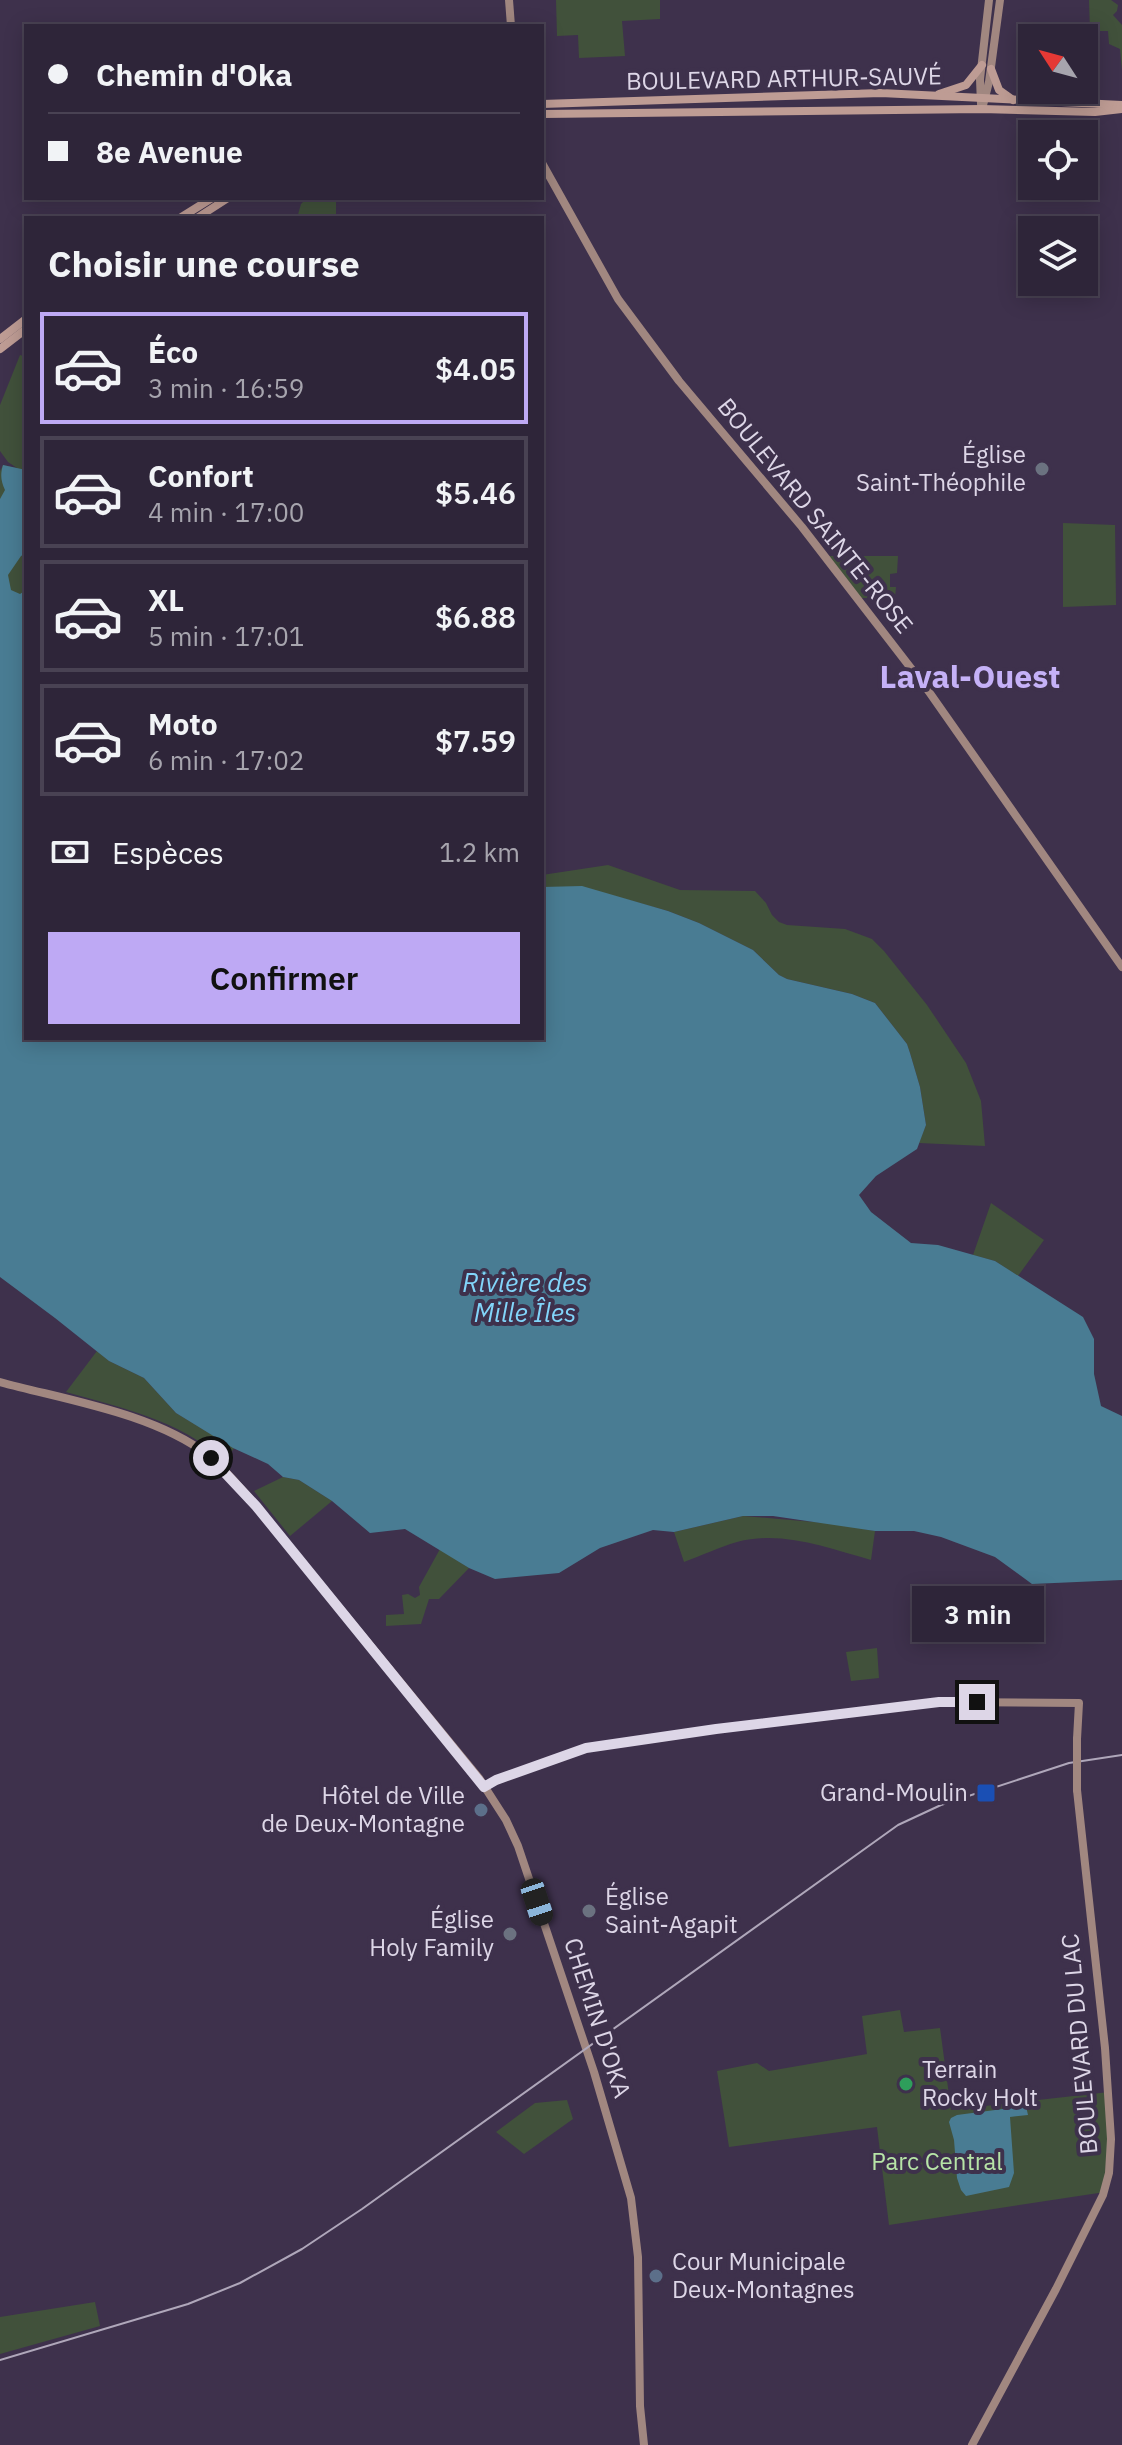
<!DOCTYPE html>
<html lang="fr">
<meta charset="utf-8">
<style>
:root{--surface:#2e2539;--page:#3a3144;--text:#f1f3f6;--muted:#a7a5ae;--line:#494253;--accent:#bea9f4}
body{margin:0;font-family:"IBM Plex Sans",sans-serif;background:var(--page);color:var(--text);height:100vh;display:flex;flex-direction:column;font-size:30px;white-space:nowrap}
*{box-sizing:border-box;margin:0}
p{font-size:26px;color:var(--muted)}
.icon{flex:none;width:44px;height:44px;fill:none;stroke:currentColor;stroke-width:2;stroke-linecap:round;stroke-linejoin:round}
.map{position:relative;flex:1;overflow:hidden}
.drawer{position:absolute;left:24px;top:216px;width:520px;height:824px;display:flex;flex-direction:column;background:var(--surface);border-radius:0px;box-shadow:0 4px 20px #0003,0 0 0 2px var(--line)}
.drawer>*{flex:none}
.top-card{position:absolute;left:24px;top:24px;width:520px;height:176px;border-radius:0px;box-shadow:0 4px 20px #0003,0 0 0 2px var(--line);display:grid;align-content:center;height:176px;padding:0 24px;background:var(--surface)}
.needle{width:52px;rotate:306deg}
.buttons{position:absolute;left:1018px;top:24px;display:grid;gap:16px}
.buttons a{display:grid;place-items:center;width:80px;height:80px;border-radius:0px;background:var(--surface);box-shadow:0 4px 20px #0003,0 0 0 2px var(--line);font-size:40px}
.end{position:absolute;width:36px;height:36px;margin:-18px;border:10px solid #ddd6e7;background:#111;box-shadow:0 0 0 4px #111}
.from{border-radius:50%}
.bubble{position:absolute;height:56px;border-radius:0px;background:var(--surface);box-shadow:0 4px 20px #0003,0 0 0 2px var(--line);font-size:26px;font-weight:600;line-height:56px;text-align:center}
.car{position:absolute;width:24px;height:48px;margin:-24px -12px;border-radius:10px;box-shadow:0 0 6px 2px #0007;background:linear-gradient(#222 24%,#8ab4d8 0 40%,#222 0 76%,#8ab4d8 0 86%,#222 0)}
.top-card b{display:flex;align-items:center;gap:28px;height:76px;font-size:30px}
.top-card b+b{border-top:2px solid var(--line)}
.top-card i{width:20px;height:20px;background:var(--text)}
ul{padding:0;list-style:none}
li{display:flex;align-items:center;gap:24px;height:112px;margin:0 16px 12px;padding:0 8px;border:4px solid var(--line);border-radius:0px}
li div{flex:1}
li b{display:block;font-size:30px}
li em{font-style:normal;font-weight:600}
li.on{border-color:var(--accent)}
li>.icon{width:72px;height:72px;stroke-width:1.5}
h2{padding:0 24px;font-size:36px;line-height:96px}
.pay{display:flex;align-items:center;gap:20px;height:88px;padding:0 24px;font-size:30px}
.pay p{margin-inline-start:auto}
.button{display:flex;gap:16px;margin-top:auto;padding:16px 24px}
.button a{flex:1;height:92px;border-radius:0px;background:var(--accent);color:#111;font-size:32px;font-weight:600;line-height:92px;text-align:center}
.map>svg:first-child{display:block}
</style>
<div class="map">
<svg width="1122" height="2445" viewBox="0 0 1122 2445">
<rect width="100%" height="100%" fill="#3e314c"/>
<g fill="#41513b">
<polygon points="556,0 660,0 660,19 622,21 625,56 579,58 578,35 557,36"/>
<polygon points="1089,0 1111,0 1118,5 1117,11 1113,15 1122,25 1122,70 1120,49 1109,44 1108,31 1090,31"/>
<polygon points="307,198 336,198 336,218 297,218 301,204"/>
<polygon points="20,355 26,357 26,605 0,595 0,471 3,465 17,468 8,462 0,451 0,405"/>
<polygon points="1063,523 1115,525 1116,605 1063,607"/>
<polygon points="826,556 898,556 897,573 890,574 890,587 896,587 895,598 859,598"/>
<polygon points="608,865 680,890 755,891 766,903 772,915 779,922 787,925 845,929 872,939 884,951 927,1005 966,1063 981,1101 985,1146 919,1143 926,1125 920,1087 910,1053 907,1044 875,1003 852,994 787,979 779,975 753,950 699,923 668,911 582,887 542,887 542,875"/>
<polygon points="991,1203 1044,1240 1018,1276 995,1261 973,1255"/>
<path d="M97,1351L109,1361L144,1378L176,1413L234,1448L226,1461C174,1418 128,1410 66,1392Z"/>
<polygon points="283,1477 299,1480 332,1501 290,1536 254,1491"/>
<path d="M743,1516L837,1524L875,1531L871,1560C828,1548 782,1530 737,1542C719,1547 701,1556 684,1562L674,1532Z"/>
<polygon points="440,1549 469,1568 439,1599 429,1599 421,1624 386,1626 386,1615 404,1614 402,1595 408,1594 415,1598 420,1595 419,1587"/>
<polygon points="877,1648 879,1678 851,1681 846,1652"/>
<polygon points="900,2010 904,2032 940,2028 951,2110 1109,2092 1112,2155 1105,2192 889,2225 877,2127 729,2147 717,2071 757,2063 769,2071 867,2054 862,2016"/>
<polygon points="567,2100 573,2119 524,2154 496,2132 535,2103"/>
<polygon points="95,2302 100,2326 0,2354 0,2317"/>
</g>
<g fill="#497c93">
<path d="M3,465L26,470V553L21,556L8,575L11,590L20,594L26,590V1038H542V887L582,886L668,911L699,923L753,950L779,975L787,979L852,994L875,1003L907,1044L910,1053L920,1087L926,1125L917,1149L876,1176L859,1195L871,1212L911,1243L938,1245L995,1261L1083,1317L1094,1339V1374L1101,1406L1122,1416V1580L1032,1584L995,1557L941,1537L914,1531H875L773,1516H743L674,1532L653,1530L600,1548L559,1573L495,1579L469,1568L405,1529L370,1533L332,1501L299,1480L283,1477L268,1464L233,1448L176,1413L144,1378L109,1361L55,1318L0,1277V499L5,490C1,481 0,475 3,465Z"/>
<polygon points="1026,2106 1028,2115 1010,2117 1014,2173 1009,2187 966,2196 961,2190 957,2178 954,2140 949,2122 951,2118 957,2115"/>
</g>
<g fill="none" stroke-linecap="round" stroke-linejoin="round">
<g stroke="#a18780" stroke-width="8">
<polyline points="509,0 511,26"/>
<polyline points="981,104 980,79 989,0"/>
<polyline points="982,109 989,82 1000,0"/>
<polyline points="542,163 618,299 679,381 802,527 927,689 1122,967"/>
<path d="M0,1382C66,1400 153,1413 208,1455C224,1468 237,1484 250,1499L479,1778L506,1820L518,1846L594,2072L631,2198L638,2257L640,2406L644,2445"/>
<polyline points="484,1787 499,1779 586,1748 716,1729 939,1702 1079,1703 1077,1739"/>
<polyline points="972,2445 1056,2289 1103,2195 1109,2173 1111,2139 1105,2048 1077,1790"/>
</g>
<g stroke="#be9c94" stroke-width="8">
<polyline points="991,69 999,90 1013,100"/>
<polyline points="939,94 966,85 982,65"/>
<polyline points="542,104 881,93 1122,105"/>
<polyline points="542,114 982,109 1095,112 1122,109"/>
<polyline points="180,218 212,198"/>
<polyline points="197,218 228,198"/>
<polyline points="0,339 26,319"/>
<polyline points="0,349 26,329"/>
</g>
<polyline stroke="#afa7ba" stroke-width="2" points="0,2360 188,2304 240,2283 302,2249 362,2209 898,1825 941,1805 1069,1763 1122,1755"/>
<polyline stroke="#a18780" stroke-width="8" points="1077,1790 1077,1739"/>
</g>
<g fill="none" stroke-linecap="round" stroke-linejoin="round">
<polyline stroke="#ddd6e7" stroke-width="10" points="211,1458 256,1506 484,1787 496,1780 586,1748 716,1729 939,1702 977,1702"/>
</g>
<g fill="#6b7280" stroke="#3e314c" stroke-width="3">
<circle cx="1042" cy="469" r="8"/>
<circle cx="589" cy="1911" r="8"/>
<circle cx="510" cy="1934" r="8"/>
</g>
<rect fill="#1a4fb4" stroke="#3e314c" stroke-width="3" x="976" y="1783" width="20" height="20" rx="4"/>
<g fill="#5c6f8a" stroke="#3e314c" stroke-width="3">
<circle cx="481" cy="1810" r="8"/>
<circle cx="656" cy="2276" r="8"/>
</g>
<circle fill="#2e9e5b" stroke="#3e314c" stroke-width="3" cx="906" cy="2084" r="8"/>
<g text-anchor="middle" stroke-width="8" stroke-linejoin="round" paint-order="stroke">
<g font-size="24" fill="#ddd6e7" stroke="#3e314c">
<text transform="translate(784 79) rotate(-1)" y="8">BOULEVARD ARTHUR-SAUVÉ</text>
<text transform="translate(815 516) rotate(51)" y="8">BOULEVARD SAINTE-ROSE</text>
<text transform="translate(597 2018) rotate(72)" y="8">CHEMIN D'OKA</text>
<text transform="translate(1080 2044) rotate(-95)" y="8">BOULEVARD DU LAC</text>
</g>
<g font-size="24" fill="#ddd6e7" stroke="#3e314c" text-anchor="end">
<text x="1026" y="463">Église<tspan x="1026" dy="28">Saint-Théophile</tspan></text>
<text x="968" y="1801">Grand-Moulin</text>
<text x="465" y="1804">Hôtel de Ville<tspan x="465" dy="28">de Deux-Montagne</tspan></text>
<text x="605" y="1905" text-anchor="start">Église<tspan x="605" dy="28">Saint-Agapit</tspan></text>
<text x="494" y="1928">Église<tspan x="494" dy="28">Holy Family</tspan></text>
<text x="922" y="2078" text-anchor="start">Terrain<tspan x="922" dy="28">Rocky Holt</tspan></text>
<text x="672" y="2270" text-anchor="start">Cour Municipale<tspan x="672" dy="28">Deux-Montagnes</tspan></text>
</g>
<g font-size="24" fill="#b7e5a7" stroke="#3e314c">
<text x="937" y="2170">Parc Central</text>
</g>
<g font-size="26" font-style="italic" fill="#82d5fa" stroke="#3e314c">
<text x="525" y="1292">Rivière des<tspan x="525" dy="30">Mille Îles</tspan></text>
</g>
<g font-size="32" font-weight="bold" fill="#c5b1f7" stroke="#3e314c">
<text x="970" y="688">Laval-Ouest</text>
</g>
</g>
</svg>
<div class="buttons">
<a><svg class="needle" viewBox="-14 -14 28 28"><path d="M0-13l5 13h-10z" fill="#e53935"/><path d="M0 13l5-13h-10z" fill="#a7a5ae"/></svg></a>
<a><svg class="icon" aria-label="locate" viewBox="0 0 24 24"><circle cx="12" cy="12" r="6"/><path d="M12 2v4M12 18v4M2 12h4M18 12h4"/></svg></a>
<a><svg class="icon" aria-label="layers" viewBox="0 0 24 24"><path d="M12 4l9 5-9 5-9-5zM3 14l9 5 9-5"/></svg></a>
</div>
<i class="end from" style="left:211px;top:1458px"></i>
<i class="end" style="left:977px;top:1702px"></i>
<div class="bubble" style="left:912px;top:1586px;width:132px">3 min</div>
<i class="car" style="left:537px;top:1902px;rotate:162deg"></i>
<div class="top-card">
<b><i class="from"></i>Chemin d'Oka</b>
<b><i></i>8e Avenue</b>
</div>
<section class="drawer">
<h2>Choisir une course</h2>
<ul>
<li class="on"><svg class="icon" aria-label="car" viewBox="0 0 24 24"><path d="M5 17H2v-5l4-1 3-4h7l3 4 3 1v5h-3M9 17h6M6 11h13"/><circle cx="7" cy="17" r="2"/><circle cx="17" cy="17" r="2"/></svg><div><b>Éco</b><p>3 min · 16:59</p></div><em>$4.05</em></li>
<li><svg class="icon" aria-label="car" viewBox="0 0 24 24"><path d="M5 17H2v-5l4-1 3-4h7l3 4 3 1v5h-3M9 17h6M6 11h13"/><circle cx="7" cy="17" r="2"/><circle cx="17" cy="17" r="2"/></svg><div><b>Confort</b><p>4 min · 17:00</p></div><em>$5.46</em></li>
<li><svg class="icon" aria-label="car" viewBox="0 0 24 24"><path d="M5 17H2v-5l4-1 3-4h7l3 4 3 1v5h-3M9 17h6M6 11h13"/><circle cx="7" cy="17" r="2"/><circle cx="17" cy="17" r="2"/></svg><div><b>XL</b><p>5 min · 17:01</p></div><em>$6.88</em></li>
<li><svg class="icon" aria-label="car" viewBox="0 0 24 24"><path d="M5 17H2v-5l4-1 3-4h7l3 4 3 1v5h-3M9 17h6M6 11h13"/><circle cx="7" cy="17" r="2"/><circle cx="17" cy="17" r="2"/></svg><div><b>Moto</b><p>6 min · 17:02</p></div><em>$7.59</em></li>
</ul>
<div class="pay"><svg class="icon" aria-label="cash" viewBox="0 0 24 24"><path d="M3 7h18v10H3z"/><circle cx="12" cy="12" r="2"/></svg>Espèces<p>1.2 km</p></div>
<div class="button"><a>Confirmer</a></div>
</section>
</div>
